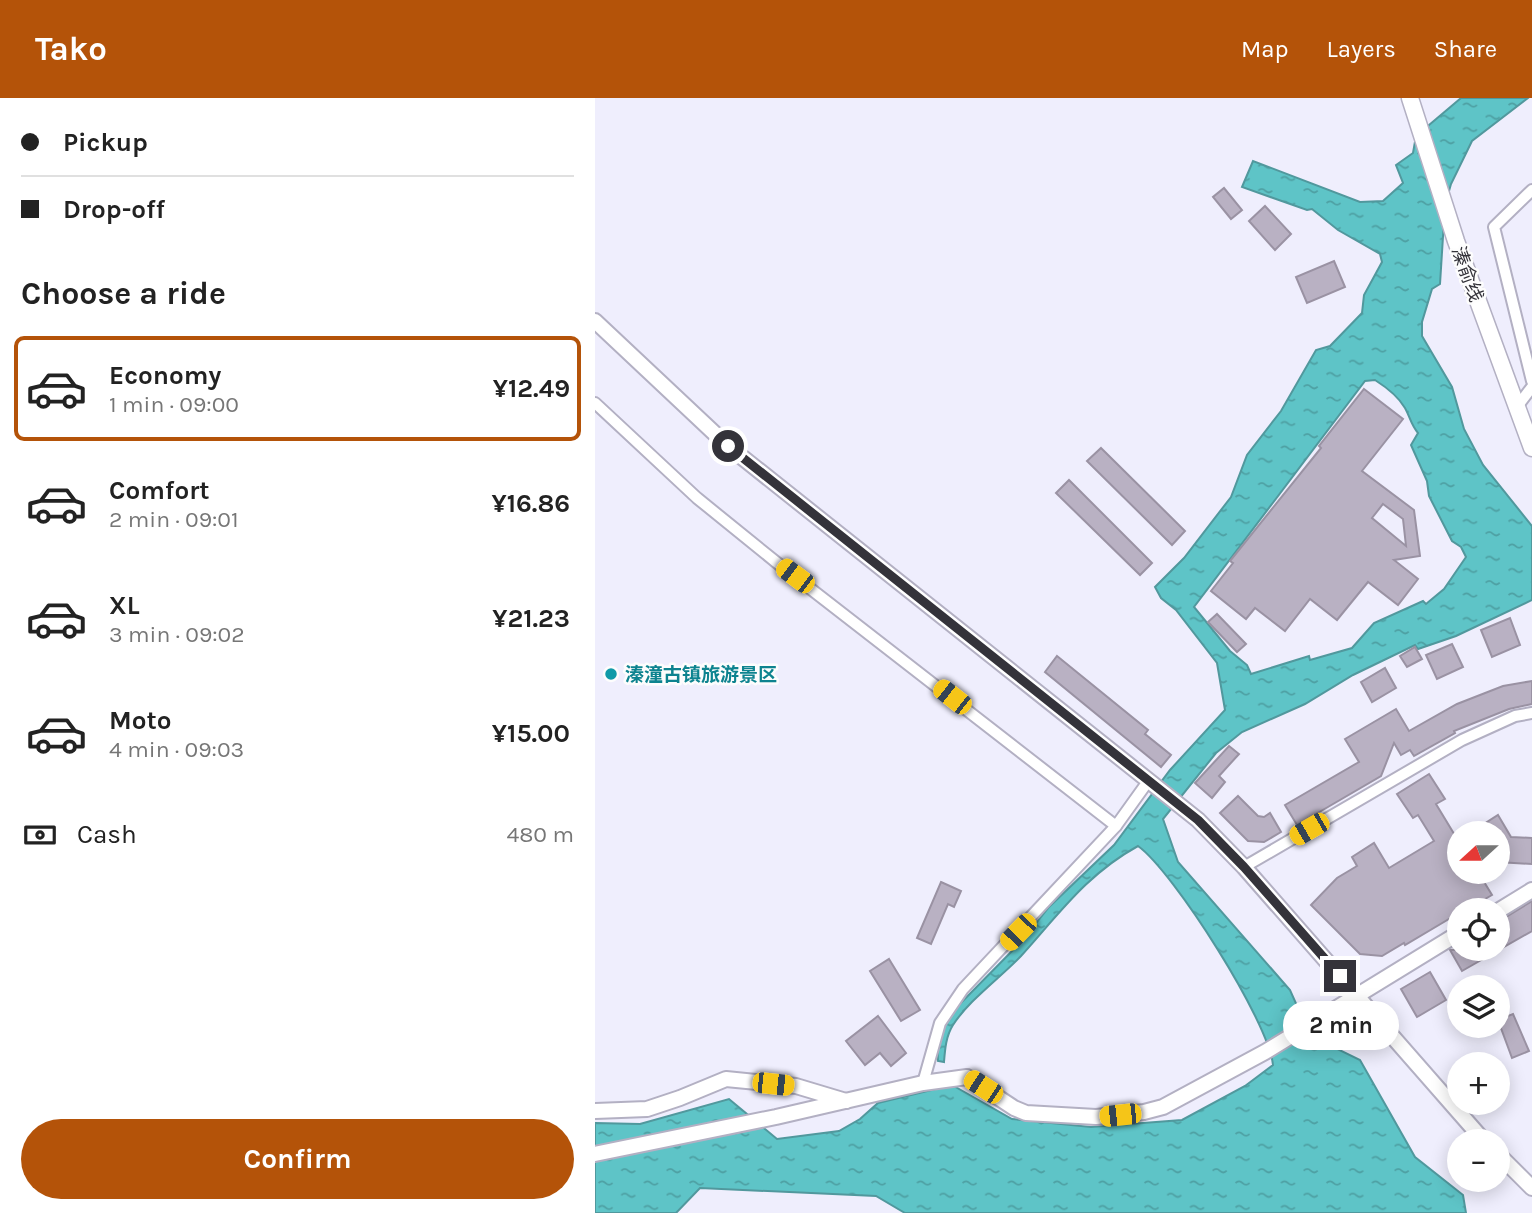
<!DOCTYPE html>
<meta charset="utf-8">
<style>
:root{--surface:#fff;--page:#f2f2f2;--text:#222;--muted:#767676;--line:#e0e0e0;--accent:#b45309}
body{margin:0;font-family:Karla,"Noto Sans SC",sans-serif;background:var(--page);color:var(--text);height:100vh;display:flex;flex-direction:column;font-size:26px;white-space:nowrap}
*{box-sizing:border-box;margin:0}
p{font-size:23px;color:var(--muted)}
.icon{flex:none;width:38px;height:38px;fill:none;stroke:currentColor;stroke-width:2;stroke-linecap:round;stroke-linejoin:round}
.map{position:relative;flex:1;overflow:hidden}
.details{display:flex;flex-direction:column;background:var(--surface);width:595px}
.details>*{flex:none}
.guide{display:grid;align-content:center;height:154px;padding:0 21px;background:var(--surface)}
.needle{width:46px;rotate:249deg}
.tools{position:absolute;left:852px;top:723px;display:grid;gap:14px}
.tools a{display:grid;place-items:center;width:63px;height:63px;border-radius:50%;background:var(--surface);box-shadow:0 4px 18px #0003;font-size:35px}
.end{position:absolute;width:32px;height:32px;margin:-16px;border:9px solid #34333a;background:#fff;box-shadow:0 0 0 4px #fff}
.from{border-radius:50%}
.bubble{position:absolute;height:49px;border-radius:24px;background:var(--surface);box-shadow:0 4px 18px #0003;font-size:23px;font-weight:700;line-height:49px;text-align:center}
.car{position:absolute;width:21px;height:42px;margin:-21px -10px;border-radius:9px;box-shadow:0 0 5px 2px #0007;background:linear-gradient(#f5c518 24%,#345 0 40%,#f5c518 0 76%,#345 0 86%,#f5c518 0)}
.guide b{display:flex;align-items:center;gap:24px;height:66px;font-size:26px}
.guide b+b{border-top:2px solid var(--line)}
.guide i{width:18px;height:18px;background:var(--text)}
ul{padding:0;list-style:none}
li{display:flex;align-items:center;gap:21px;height:105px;margin:0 14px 10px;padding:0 7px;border:4px solid transparent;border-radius:10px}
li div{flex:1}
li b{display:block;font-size:26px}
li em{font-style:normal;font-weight:700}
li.selected{border-color:var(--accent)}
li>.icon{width:63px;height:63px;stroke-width:1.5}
h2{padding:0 21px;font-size:32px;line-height:84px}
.pay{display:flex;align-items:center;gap:18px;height:77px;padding:0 21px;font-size:26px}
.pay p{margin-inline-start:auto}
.action{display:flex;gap:14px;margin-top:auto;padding:14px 21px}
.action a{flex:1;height:80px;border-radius:42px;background:var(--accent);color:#fff;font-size:28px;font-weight:700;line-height:80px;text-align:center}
header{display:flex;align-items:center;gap:42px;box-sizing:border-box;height:98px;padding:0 35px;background:var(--accent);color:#fff}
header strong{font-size:33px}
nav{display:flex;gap:38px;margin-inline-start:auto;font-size:24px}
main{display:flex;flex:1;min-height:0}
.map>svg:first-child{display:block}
</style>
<header>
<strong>Tako</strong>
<nav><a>Map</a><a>Layers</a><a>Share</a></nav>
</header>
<main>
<section class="details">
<div class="guide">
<b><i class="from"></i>Pickup</b>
<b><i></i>Drop-off</b>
</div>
<h2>Choose a ride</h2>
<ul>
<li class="selected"><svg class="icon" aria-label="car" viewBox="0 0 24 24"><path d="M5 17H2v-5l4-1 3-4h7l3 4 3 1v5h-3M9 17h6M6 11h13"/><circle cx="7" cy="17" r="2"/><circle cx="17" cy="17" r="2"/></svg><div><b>Economy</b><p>1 min · 09:00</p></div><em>¥12.49</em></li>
<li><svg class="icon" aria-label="car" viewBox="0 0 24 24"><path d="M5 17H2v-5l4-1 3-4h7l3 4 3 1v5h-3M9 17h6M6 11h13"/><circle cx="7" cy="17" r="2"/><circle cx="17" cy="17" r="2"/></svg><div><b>Comfort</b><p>2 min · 09:01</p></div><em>¥16.86</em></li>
<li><svg class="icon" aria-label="car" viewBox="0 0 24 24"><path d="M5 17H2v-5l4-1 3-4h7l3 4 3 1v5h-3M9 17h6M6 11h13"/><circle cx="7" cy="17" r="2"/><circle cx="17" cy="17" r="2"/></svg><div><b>XL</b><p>3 min · 09:02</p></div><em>¥21.23</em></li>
<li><svg class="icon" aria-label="car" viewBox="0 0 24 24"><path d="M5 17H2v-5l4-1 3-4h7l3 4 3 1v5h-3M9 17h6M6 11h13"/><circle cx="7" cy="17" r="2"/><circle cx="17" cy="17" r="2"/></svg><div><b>Moto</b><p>4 min · 09:03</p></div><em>¥15.00</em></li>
</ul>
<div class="pay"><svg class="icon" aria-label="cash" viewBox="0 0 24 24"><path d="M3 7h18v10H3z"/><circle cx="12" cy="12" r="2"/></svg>Cash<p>480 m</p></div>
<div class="action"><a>Confirm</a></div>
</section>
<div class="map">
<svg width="937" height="1115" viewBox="0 0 937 1115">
<defs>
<pattern id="water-ripples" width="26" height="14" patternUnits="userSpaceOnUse" patternTransform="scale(1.75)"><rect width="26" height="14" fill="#5ec4c7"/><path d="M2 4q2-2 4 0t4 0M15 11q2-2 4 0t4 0" fill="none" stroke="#4ea0a3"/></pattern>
</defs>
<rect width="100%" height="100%" fill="#efeefd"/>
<path fill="url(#water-ripples)" stroke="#51989d" stroke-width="2" fill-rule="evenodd" d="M866,0H933L877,43L856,86L850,107L845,186L837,191L827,224V238L857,289L869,331L888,367L937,428V502L861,538L823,551L820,547L758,577L710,606L647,634L621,655L568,721L583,764L695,892L703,910L730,945L765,962L820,1059L868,1097L871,1115H310L281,1098L105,1090L81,1115H0V1025L45,1026L134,1001L182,1041L244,1033L265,1021L283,1005L357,987L417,1021L496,1029L587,1022L650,988L678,967C674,924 579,774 543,748C492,776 464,816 426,858C405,880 374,902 358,927C351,938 350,951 349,964L343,963L342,937L349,922L426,844L454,809L519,747L575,672L630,612L622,565L581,512L566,500L560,489L589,460L636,399L652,357L686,313L721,252L735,248L767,215L769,197L787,164L785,156L743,132L717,111L712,112L647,89L658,63L765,104L788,103L808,85L801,67L818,55L821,38ZM780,282C791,289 803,298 810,310C815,319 816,327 823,335L816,347L832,383L834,398L857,443L866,449L871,459L849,491L831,506L828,503L779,525L757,550L715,562L714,558L656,576L652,567L635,553L599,509L770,283Z"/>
<g fill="#b9b1c3" stroke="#9a92a3" stroke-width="2" fill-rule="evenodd">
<polygon points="629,90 647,112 636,121 618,99"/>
<polygon points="670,108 696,136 680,152 654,123"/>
<polygon points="739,163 750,189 712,205 701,179"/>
<path d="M769,291L808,321L767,373L819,412L825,458L799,462L823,481L803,507L773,484L742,522L715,501L690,533L660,510L651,521L616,493L638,465L635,463L726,350L724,348ZM788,406L808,421L811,448L777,420Z"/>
<polygon points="506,350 590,433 577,447 492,363"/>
<polygon points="474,382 557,465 545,477 461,395"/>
<polygon points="622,516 651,546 642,554 613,524"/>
<polygon points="915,520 925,547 897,559 886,532"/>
<polygon points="857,546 868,569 842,581 831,557"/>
<polygon points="820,549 827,561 812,569 805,558"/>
<polygon points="462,558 553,632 550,636 576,657 566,669 450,574"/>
<polygon points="790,570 801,590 777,604 766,584"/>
<polygon points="937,583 937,606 914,611 859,633 860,635 819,658 815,652 806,657 799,645 786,678 702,727 690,707 764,664 750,641 801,611 814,633 862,606 908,588"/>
<polygon points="634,648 644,656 624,678 630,684 617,700 600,685"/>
<polygon points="834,676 850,701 841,706 864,744 864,774 883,774 897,797 871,812 864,812 864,815 810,847 809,845 787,858 765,856 716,807 742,780 762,768 757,759 779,745 794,770 839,743 823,717 818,720 802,696"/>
<polygon points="643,698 663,718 669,719 675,715 686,734 669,744 653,743 625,715"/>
<polygon points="903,717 916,739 937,740 937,766 903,764 903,735 875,735"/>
<polygon points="346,784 366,793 359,809 353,806 336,846 322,840"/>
<polygon points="937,803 937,833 867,873 855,852 903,850 903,824"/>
<polygon points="294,861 325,912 306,923 275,873"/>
<polygon points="835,874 851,902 822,919 806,891"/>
<polygon points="918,916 934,953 917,960 903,922"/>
<polygon points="283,918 311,955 296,968 285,955 270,967 251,943"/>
</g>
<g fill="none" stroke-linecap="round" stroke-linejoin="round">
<defs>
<g id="minor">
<polyline points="937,92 899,129 937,283"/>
<polyline points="0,305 102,400 181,464 521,728"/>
<polyline points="921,310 937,289"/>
<polyline points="649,769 867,642 920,618 937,615"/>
<polyline points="328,985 345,925 368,891 521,728 554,682"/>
</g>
<g id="tertiary">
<polyline points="0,223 133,348 603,722 649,769 889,1043"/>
<polyline points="903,813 937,792"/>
<polyline points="0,1013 52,1011 85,1000 131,981 201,988 251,1003"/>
<polyline points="0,1056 181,1019 328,985 372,979 419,1010 431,1015 501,1019 549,1014 568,1009 670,954 864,835"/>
<polyline points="903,1056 937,1090"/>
</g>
<polyline id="secondary" points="815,0 861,143 937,350"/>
</defs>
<use href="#minor" stroke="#b3b0c3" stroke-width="14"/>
<use href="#tertiary" stroke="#b3b0c3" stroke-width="18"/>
<use href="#secondary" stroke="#b3b0c3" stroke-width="19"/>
<use href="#minor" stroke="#fff" stroke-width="10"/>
<use href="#tertiary" stroke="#fff" stroke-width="14"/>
<use href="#secondary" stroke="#fff" stroke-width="16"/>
</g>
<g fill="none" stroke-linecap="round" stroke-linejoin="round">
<polyline stroke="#34333a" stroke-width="9" points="133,348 603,722 649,769 745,878"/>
</g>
<circle fill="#0f9aa8" stroke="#fdfdfd" stroke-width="2.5" cx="16" cy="576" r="7"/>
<g text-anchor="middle" stroke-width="5" stroke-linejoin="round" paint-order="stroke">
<g font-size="19" fill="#34333a" stroke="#fdfdfd">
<text transform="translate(873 176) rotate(70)" y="7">溱俞线</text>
</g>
<g font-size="19" font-weight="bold" fill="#0d838f" stroke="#fdfdfd" text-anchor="start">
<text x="30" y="583">溱潼古镇旅游景区</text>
</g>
</g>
</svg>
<div class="tools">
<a><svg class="needle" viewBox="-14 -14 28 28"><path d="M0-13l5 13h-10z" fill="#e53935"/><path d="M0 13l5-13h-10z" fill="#767676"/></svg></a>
<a><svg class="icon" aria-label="locate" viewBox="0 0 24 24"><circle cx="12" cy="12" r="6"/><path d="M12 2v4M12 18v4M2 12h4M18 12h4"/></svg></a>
<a><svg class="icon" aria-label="layers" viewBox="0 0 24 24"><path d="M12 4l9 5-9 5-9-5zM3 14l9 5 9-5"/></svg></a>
<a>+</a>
<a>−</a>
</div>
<i class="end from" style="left:133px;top:348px"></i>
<i class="end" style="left:745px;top:878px"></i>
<div class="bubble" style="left:688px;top:903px;width:116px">2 min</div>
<i class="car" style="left:200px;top:478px;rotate:307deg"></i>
<i class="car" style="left:357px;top:599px;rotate:308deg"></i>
<i class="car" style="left:714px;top:731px;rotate:240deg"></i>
<i class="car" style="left:423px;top:834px;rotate:224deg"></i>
<i class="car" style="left:178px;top:986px;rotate:96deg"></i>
<i class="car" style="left:388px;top:989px;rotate:303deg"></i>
<i class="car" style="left:525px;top:1017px;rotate:264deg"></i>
</div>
</main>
